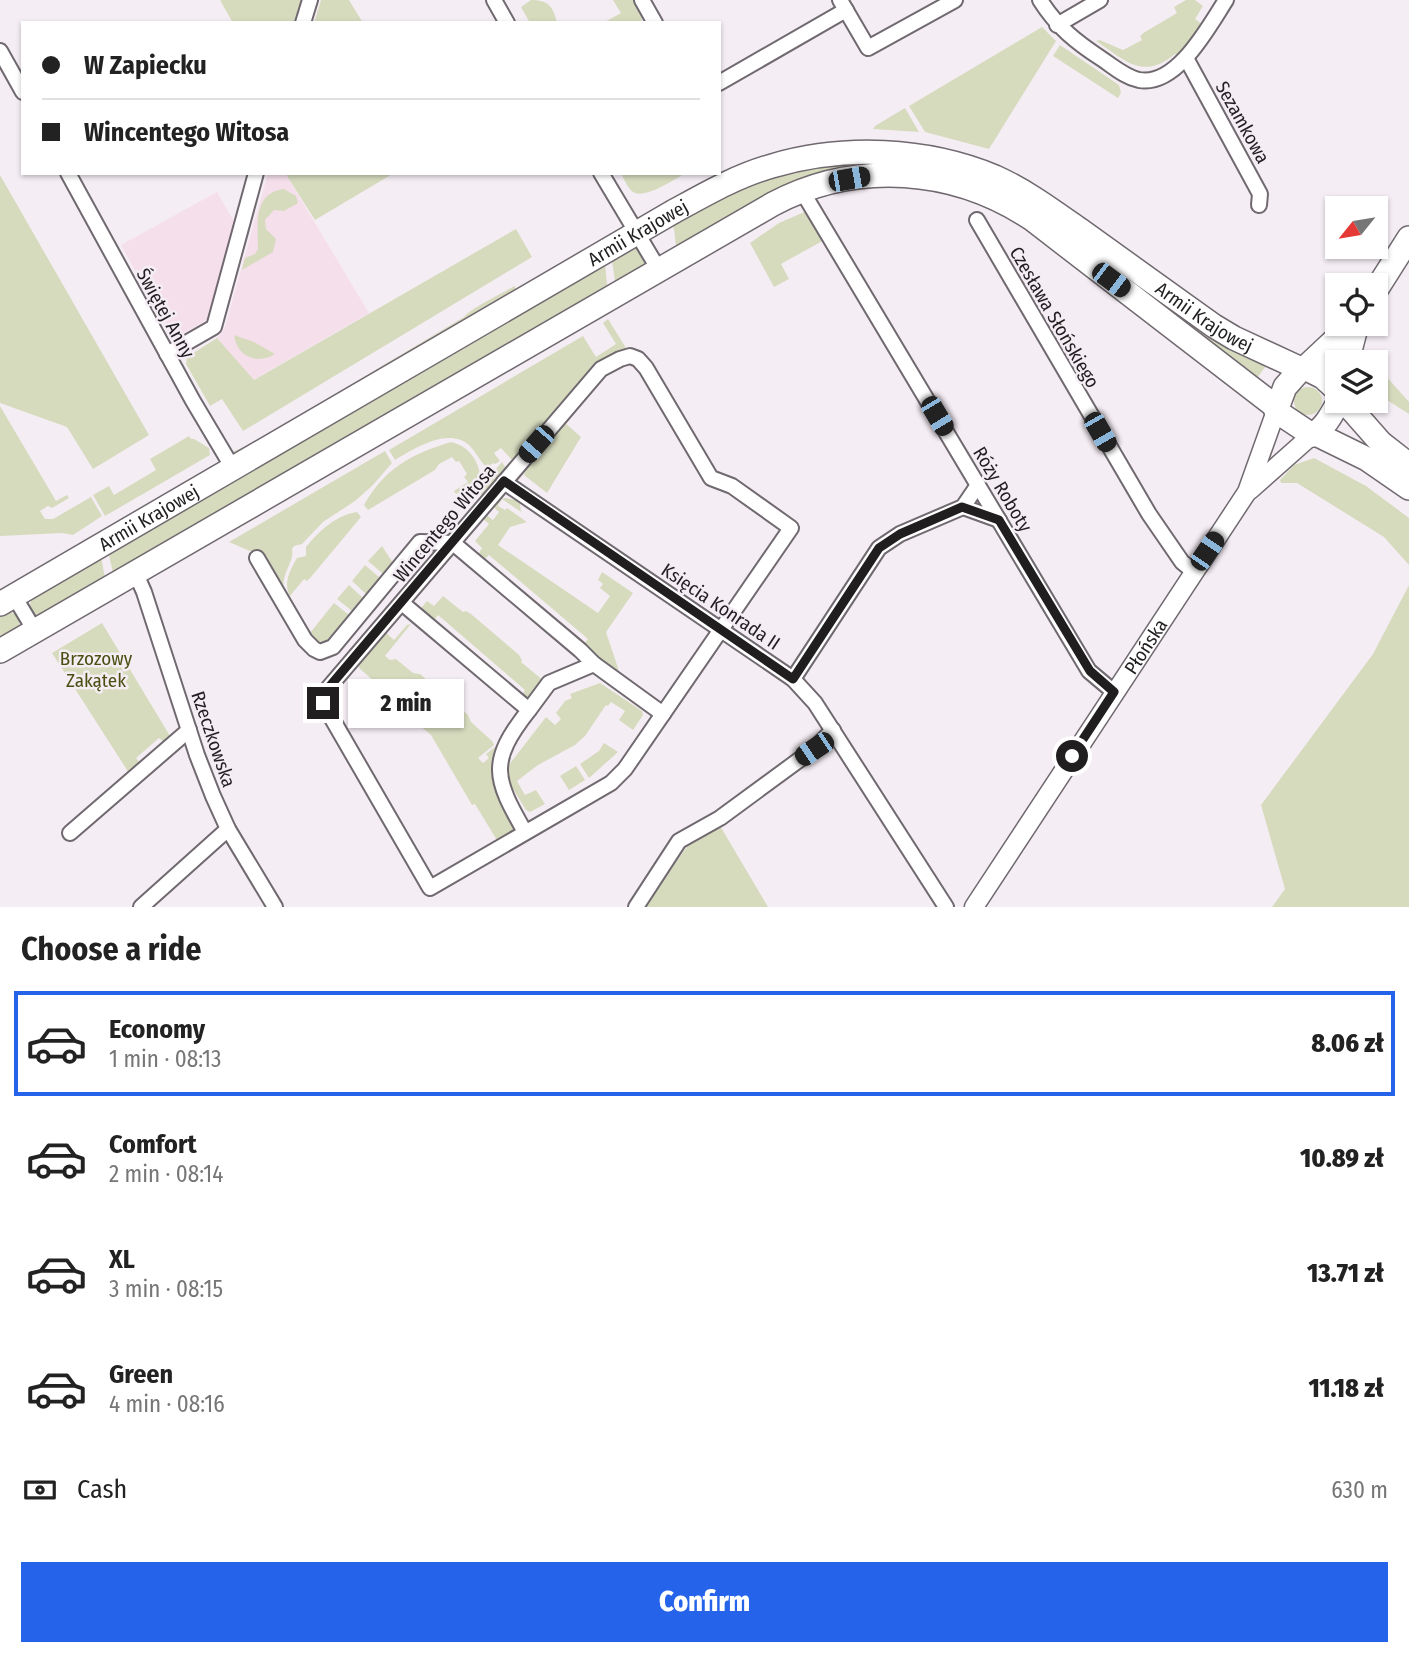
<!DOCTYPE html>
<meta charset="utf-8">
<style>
:root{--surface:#fff;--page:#f6f6f6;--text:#222;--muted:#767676;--line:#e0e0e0;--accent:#2563eb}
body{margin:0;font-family:"Fira Sans Condensed",sans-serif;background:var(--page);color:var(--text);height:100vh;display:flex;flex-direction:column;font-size:26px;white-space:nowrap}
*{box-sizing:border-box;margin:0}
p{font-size:23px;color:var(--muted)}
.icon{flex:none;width:38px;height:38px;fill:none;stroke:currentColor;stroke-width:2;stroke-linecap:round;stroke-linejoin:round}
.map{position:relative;height:907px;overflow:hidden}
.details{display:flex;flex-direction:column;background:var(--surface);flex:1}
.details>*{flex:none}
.hud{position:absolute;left:21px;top:21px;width:700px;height:154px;border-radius:0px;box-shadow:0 2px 5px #0004;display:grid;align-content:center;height:154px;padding:0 21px;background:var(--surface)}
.needle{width:46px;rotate:240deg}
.buttons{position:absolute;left:1325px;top:196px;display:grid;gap:14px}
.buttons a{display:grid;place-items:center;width:63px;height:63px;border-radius:0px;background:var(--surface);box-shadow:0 2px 5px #0004;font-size:35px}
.end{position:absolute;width:32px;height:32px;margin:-16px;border:9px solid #211e20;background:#fff;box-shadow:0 0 0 4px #fff}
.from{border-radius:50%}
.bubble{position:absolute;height:49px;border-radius:0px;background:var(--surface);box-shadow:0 2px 5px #0004;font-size:23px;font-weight:800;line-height:49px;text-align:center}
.car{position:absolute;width:21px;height:42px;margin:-21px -10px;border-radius:9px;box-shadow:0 0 5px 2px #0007;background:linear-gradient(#222 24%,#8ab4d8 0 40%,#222 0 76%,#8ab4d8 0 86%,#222 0)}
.hud b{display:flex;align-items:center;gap:24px;height:66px;font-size:26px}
.hud b+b{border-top:2px solid var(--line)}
.hud i{width:18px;height:18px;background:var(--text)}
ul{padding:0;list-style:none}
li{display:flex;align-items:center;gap:21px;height:105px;margin:0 14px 10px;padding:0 7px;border:4px solid transparent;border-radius:0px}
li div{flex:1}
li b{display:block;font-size:26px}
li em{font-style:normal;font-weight:800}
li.active{border-color:var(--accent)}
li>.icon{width:63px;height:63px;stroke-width:1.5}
h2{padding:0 21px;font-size:32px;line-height:84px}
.pay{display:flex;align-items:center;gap:18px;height:77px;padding:0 21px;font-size:26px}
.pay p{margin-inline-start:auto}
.action{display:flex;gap:14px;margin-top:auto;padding:14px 21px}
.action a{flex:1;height:80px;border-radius:0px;background:var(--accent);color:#fff;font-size:28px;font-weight:800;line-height:80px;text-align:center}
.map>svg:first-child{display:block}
</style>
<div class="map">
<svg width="1409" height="907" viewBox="0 0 1409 907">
<rect width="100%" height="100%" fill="#f5edf4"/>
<g fill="#f5dfeb">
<polygon points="268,173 285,173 369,313 253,380 217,338 225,327"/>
<polygon points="217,192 236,225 210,318 173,339 121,245"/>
</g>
<g fill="#d7dbbe">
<polygon points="220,0 304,0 297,23 233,23"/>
<polygon points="321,0 349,0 363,23 314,23"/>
<path d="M531,0C548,0 553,6 557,23H530L521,7Z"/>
<polygon points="613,0 639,0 643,12 641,23 603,23 621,13"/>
<path d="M1186,0H1195L1203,6L1195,19L1202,24L1178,57L1175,54C1142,81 1125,60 1096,41L1100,40L1123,50L1142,40L1140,36L1145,32L1177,13L1174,7Z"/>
<polygon points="1042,27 1056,41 989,149 925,132 909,106"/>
<polygon points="1060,45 1119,85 1121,93 1118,98 1053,56"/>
<polygon points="905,108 919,132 873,129 875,126"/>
<path d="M845,161L907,163L871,167L678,249C673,242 677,233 672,225L725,194L766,177Z"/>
<polygon points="285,173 394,173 315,220"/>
<path d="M621,173H686C675,179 644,200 633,192C628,189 624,179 621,173Z"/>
<polygon points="0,175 149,435 93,469 67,427 0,403"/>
<path d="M284,189L296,196L298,203L284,211L274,210L265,220L266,229L276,239L273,252L242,270L245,258L255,254L258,249C258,226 252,193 284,189Z"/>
<polygon points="809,210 826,239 781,264 789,279 774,287 750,243 779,223"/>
<polygon points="1040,211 1268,363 1255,381"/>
<polygon points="516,229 532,257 243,431 222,399 210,406 186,364 187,357 217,338 254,380"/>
<polygon points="632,248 640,250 647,262 647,266 615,282 612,260"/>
<polygon points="605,264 607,284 610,289 114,577 108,551"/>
<path d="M514,286L517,290L243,454L232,452L253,443L464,317C472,307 502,294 514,286Z"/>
<path d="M608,319L626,348L604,360L517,459L512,460L501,448L494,453L500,461L495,464L493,463L487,468C480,461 476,452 469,445C448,427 415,448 395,460L389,450L583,336L596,357L616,344L603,323Z"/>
<path d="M234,335L254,342L275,354C257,365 237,357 234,335Z"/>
<polygon points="1376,365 1409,402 1409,414 1376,393"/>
<circle cx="1308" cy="401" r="14"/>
<polygon points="0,406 56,501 67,495 69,498 52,508 48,506 40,511 45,519 53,519 91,497 102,516 73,535 62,533 0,536"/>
<polygon points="564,422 581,437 547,493 524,475 528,464"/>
<polygon points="189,436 191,439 194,439 209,448 210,455 105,516 93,495 109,486 114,495 156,470 150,459"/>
<path d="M451,442C467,445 479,460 480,476L475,483L456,494L454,491L468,482L464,477L467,474L459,461L456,462L452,457L439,464L435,470L368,510L364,505C385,468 411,454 451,442Z"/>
<path d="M385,451L392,463L372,486L355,501L323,522L302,544L294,546L292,549C295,563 280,572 284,594L259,555L229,542Z"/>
<polygon points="1314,458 1366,486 1409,518 1409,565 1384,537 1297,483 1281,483 1280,480 1294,465"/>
<polygon points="502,462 507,470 484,497 476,491"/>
<polygon points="505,498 515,500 520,504 521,512 502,499 498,506 505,510 507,508 527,522 510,527 498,545 598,613 610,596 600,588 603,584 598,580 602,572 633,593 606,632 619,671 600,660 584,644 588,639 489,555 482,562 480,561 483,557 479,553 482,548 475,541 489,524 482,518 485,514 493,520 499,512 492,506 497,500"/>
<path d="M357,512L361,517L311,577L307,581L304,579L290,596C283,583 290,570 297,558L306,556V547C319,531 336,515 357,512Z"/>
<polygon points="382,546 393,563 383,574 368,561"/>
<path d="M100,556C104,564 102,572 107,580L40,617C29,613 28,604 34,594Z"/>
<polygon points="365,565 380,578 366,594 352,581"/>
<polygon points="349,585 363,598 352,611 337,599"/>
<polygon points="1409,585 1409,907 1272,907 1285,889 1261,805 1373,654"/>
<path d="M443,596L463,612L466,611L471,614L519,655L522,660L521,662L544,681C537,690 533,701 520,698L525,690L438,615L432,623L418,612L427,601L434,606Z"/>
<polygon points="334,603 349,615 326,641 317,642 310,633"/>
<polygon points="10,611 18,617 20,628 0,642 0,615"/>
<polygon points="102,623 170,736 164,742 159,738 136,758 140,763 129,773 52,653"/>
<polygon points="411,624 385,656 390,660 396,659 413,673 420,674 468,715 471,722 492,741 494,745 478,758 483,763 489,758 486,754 495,747 515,827 510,835 498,842 475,804 472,805 431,735 390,700 392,697 359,668 359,662 385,632 394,640 407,625"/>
<polygon points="600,683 642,711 643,715 633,730 619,720 625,711 611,702 608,706 606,705 585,736 575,745 538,765 517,781 525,795 536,790 545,804 530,812 526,810 510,784 507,772 508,766 546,717 555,725 561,719 556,713 565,701 572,698 570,694"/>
<polygon points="604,743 618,752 589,778 580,764 599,751"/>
<polygon points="576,766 585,780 569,790 560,776"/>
<polygon points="719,824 768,907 645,907 688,845"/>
</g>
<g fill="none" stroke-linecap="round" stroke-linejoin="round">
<defs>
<g id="minor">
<polyline points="494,0 507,23"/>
<polyline points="642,0 655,23"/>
<polyline points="840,0 868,48 955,0"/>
<path d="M1040,0C1057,27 1076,42 1102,59C1114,67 1125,77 1139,80C1177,87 1209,26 1226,0"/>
<polyline points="303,23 310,0"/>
<polyline points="1057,25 1100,0"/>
<polyline points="0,51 23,92"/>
<polyline points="1186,58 1260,194 1259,205"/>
<polyline points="719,83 846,10"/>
<polyline points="68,173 193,401 234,470"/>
<polyline points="601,173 659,270"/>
<polyline points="802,191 1089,671 1114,692"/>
<polyline points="977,220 1149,514 1182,562 1193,571"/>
<polyline points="167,354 214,327 256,173"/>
<polygon points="630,356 638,359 646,368 711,478 732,486 791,528 625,769 611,783 430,888 323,703 324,693 601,369 620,359"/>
<polyline points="504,482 793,679 815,703 946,907"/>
<polyline points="963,507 999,520"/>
<polyline points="257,558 305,640 314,649 320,652 333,647 420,542 453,543 580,650 594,664 663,714"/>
<polyline points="136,574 144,592 197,755 213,796 228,829 275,907"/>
<polyline points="14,596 35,631"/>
<path d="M402,603L529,710C488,762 494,778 525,832"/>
<polyline points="793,679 879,548 900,534 963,507 978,485"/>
<polyline points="529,710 549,683 594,664"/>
<polyline points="70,833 189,730"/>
<polyline points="141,907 228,829"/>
<polyline points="636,907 679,841 720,818 814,749 833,730"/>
</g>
<g id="tertiary">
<polyline points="1250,490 1312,435"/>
<path id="s1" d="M974,907L1247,492L1276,411"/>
</g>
<g id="primary">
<polyline points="1376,290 1409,238"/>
<polyline points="1347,362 1357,324"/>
<polyline points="1305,368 1323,377 1337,390"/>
<path d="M1339,401C1332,414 1325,428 1312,435L1276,411L1285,387L1301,369L1305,368L1352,324"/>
<polyline points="1344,401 1381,443 1409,465"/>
<polyline points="1316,434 1367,459 1409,488"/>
<path id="s2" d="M0,604L671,213C704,195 736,176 772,166C843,145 926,148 995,177C1026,191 1053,211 1080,230C1125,262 1169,294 1214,326L1234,338L1301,369"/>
<path d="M0,651L773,204C856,160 954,167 1032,219L1276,407"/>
</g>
</defs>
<use href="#minor" stroke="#70696f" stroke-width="18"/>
<use href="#tertiary" stroke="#70696f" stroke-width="21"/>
<use href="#primary" stroke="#70696f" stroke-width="26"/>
<use href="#minor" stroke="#fff" stroke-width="14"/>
<use href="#tertiary" stroke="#fff" stroke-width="18"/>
<use href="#primary" stroke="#fff" stroke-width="23"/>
</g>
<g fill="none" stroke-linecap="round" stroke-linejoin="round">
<polyline stroke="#211e20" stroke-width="9" points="323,703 324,693 504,481 793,679 879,548 900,534 962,507 999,520 1090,671 1114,692 1072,756"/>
</g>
<g text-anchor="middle" stroke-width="5" stroke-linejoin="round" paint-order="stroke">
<g font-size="19" fill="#211e20" stroke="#f5edf4">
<text transform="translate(1243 122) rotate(61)" y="7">Sezamkowa</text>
<text dy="7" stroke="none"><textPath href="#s2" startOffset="738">Armii Krajowej</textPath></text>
<text transform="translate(166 313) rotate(61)" y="7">Świętej Anny</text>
<text dy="7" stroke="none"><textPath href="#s2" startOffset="1368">Armii Krajowej</textPath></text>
<text transform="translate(1055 317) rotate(60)" y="7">Czesława Słońskiego</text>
<text transform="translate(1003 489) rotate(59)" y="7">Róży Roboty</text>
<text dy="7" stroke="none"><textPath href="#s2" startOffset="172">Armii Krajowej</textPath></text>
<text transform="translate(444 523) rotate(-50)" y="7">Wincentego Witosa</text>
<text transform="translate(721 606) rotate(34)" y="7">Księcia Konrada II</text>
<text dy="7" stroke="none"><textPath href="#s1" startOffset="312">Płońska</textPath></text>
<text transform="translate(214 739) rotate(71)" y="7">Rzeczkowska</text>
</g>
<g font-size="19" fill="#4b5012" stroke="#f5edf4">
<text x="96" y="665">Brzozowy<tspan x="96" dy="22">Zakątek</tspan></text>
</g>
</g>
</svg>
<div class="buttons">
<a><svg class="needle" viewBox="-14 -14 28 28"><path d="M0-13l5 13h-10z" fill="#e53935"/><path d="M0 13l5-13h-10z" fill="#767676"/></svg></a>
<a><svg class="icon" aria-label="locate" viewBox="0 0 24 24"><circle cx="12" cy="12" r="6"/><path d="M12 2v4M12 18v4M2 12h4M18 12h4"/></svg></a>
<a><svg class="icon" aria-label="layers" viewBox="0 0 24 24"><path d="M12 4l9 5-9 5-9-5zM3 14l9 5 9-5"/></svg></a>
</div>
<i class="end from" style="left:1072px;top:756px"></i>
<i class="end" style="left:323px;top:703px"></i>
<div class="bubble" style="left:348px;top:679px;width:116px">2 min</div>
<i class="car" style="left:849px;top:179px;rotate:80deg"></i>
<i class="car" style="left:1111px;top:280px;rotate:127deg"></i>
<i class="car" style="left:937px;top:416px;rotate:149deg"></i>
<i class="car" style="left:1100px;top:432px;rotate:150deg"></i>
<i class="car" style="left:536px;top:444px;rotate:221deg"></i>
<i class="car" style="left:1207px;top:551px;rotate:34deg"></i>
<i class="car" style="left:814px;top:749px;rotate:236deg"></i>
<div class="hud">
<b><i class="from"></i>W Zapiecku</b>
<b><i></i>Wincentego Witosa</b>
</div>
</div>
<section class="details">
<h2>Choose a ride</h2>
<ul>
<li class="active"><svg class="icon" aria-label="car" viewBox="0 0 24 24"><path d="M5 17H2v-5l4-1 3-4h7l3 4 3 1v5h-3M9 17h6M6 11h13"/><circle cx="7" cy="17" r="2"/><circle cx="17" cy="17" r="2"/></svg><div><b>Economy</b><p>1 min · 08:13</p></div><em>8.06 zł</em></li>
<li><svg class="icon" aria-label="car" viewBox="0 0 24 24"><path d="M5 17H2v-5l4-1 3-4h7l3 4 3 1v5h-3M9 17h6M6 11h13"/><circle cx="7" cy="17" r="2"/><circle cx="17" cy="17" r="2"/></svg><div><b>Comfort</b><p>2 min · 08:14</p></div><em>10.89 zł</em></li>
<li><svg class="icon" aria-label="car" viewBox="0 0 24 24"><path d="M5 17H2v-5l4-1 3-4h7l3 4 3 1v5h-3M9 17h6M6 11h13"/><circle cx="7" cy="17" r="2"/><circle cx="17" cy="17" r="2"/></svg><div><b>XL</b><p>3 min · 08:15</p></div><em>13.71 zł</em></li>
<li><svg class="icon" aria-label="car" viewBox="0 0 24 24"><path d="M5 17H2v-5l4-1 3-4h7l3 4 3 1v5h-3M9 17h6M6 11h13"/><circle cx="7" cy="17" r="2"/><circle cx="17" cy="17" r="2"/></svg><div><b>Green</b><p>4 min · 08:16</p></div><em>11.18 zł</em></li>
</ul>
<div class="pay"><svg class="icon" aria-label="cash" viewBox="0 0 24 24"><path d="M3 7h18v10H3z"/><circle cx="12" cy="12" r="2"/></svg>Cash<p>630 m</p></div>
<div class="action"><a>Confirm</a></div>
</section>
